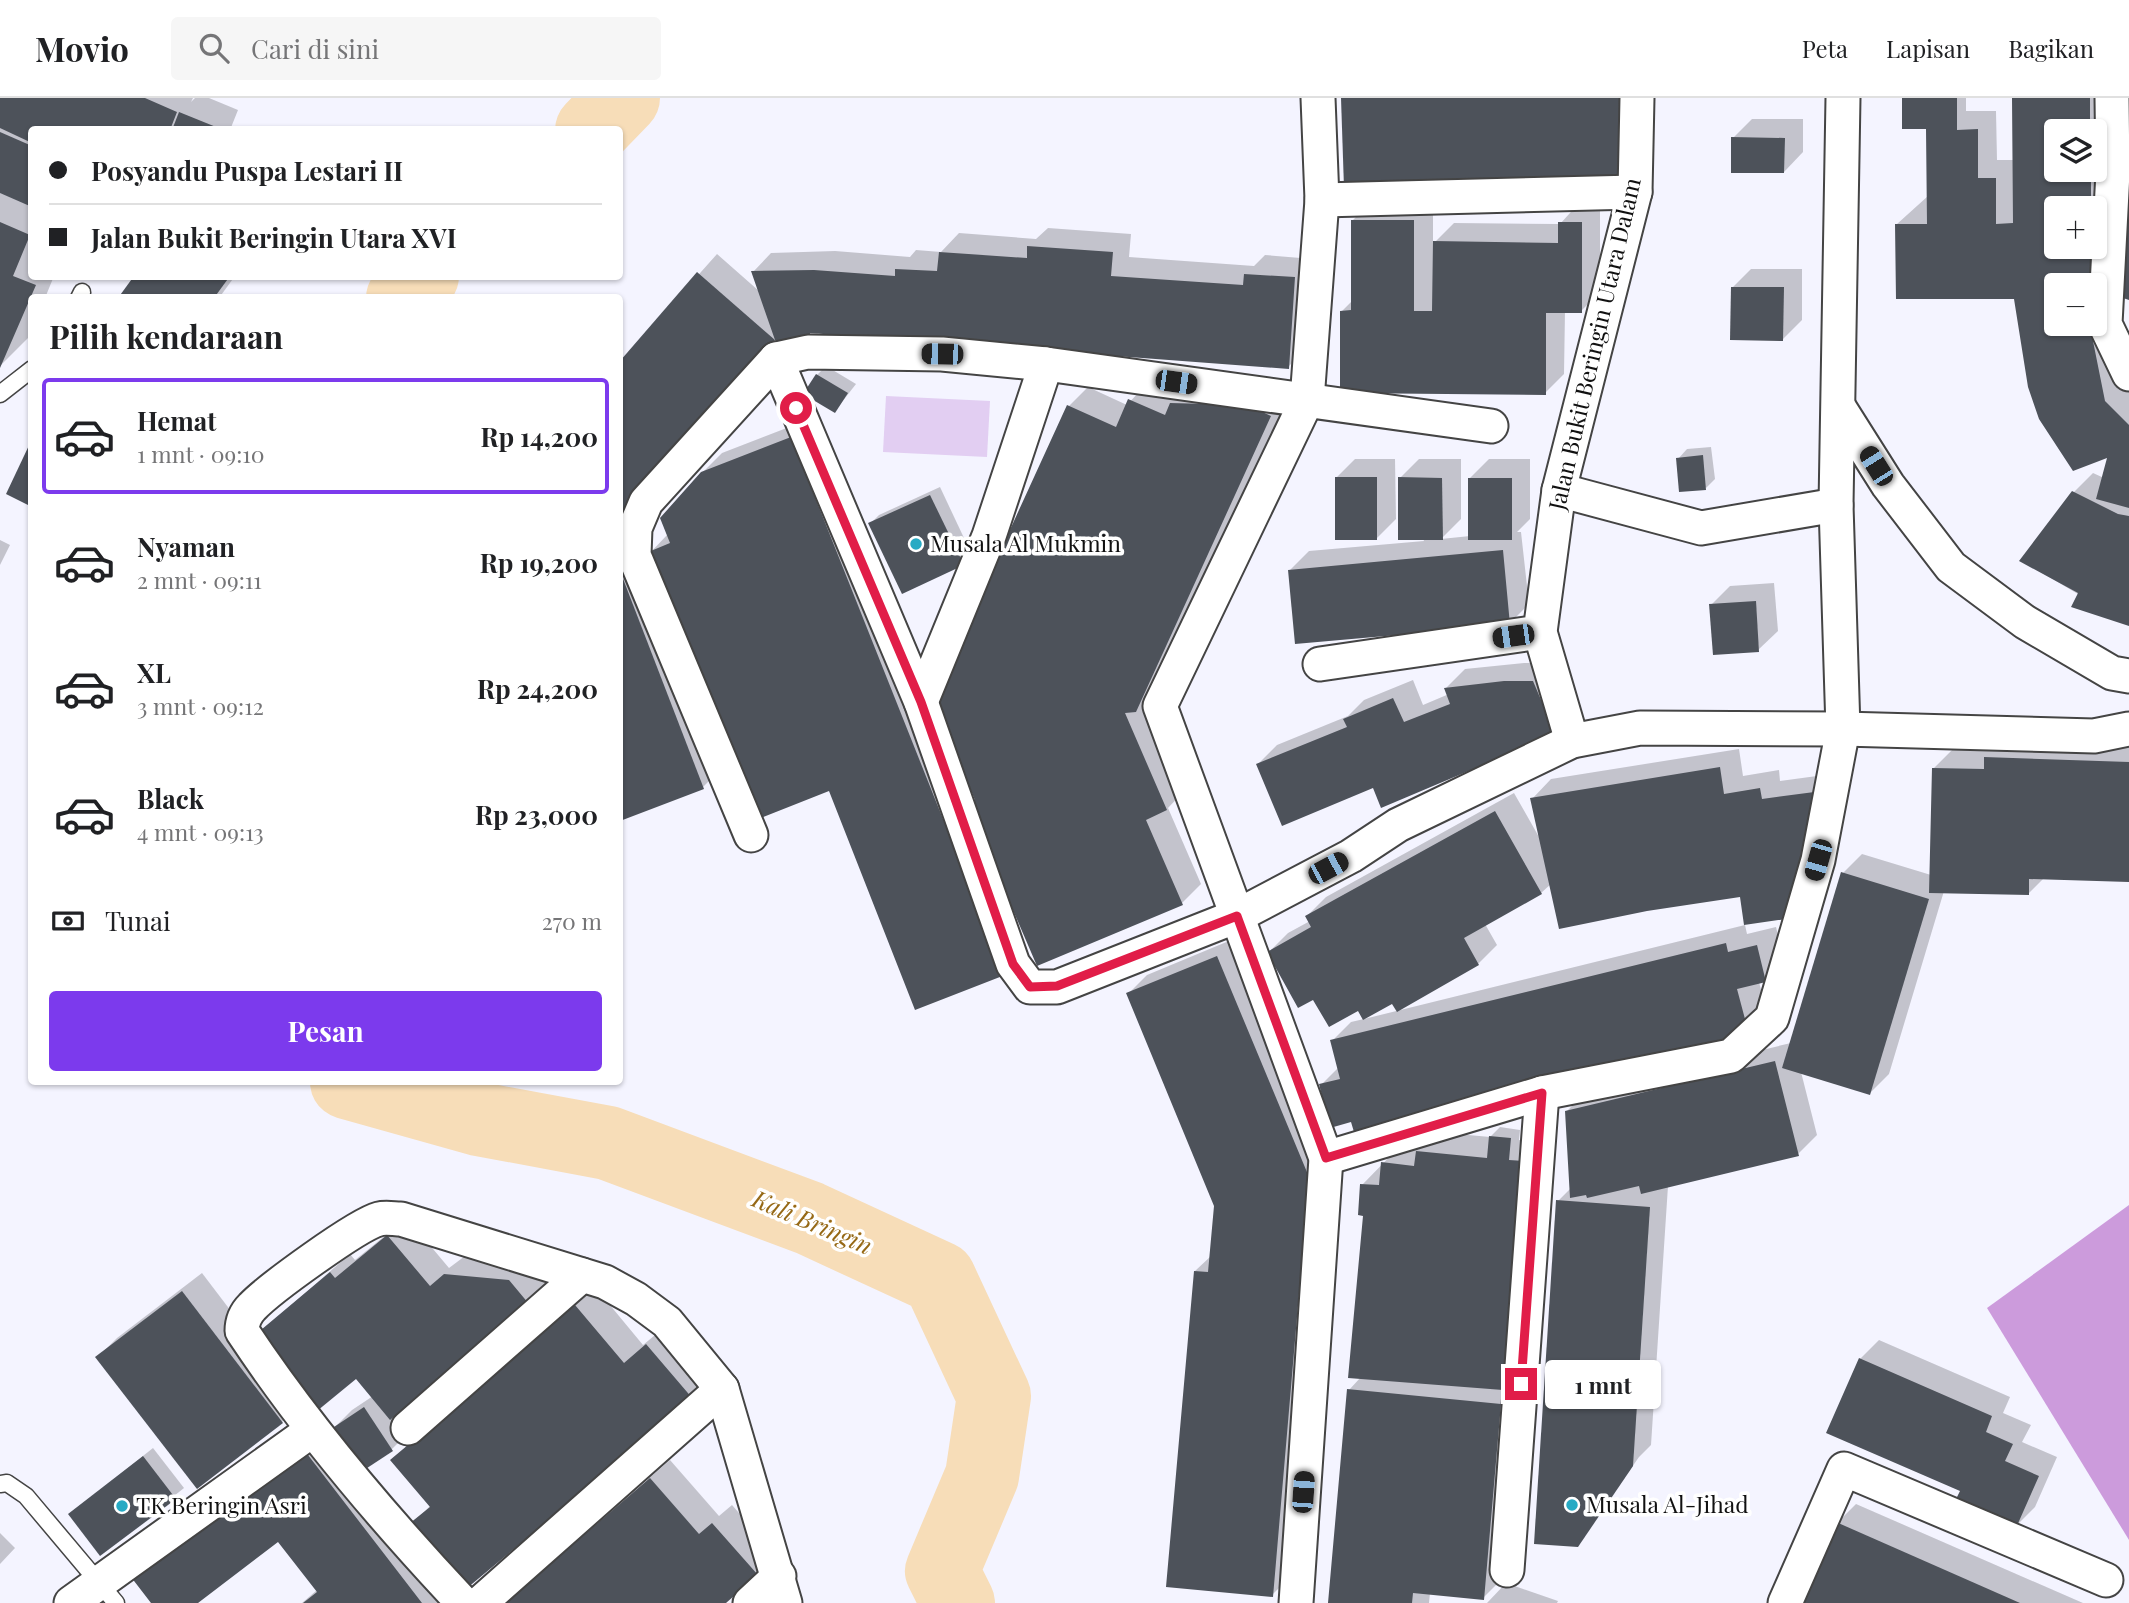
<!DOCTYPE html>
<html lang="id">
<meta charset="utf-8">
<style>
:root{--surface:#fff;--page:#f6f6f6;--text:#202124;--muted:#757577;--line:#e0e0e0;--accent:#7c3aed}
body{margin:0;font-family:"Playfair Display",serif;background:var(--page);color:var(--text);height:100vh;display:flex;flex-direction:column;font-size:26px;white-space:nowrap}
*{box-sizing:border-box;margin:0}
p{font-size:23px;color:var(--muted)}
.icon{flex:none;width:38px;height:38px;fill:none;stroke:currentColor;stroke-width:2;stroke-linecap:round;stroke-linejoin:round}
.map{position:relative;flex:1;overflow:hidden}
.drawer{position:absolute;left:28px;top:196px;width:595px;height:791px;display:flex;flex-direction:column;background:var(--surface);border-radius:7px;box-shadow:0 2px 5px #0004}
.drawer>*{flex:none}
.banner{position:absolute;left:28px;top:28px;width:595px;height:154px;border-radius:7px;box-shadow:0 2px 5px #0004;display:grid;align-content:center;height:154px;padding:0 21px;background:var(--surface)}
.controls{position:absolute;left:2044px;top:21px;display:grid;gap:14px}
.controls a{display:grid;place-items:center;width:63px;height:63px;border-radius:7px;background:var(--surface);box-shadow:0 2px 5px #0004;font-size:35px}
.end{position:absolute;width:32px;height:32px;margin:-16px;border:9px solid #e11d48;background:#fff;box-shadow:0 0 0 4px #fff}
.from{border-radius:50%}
.bubble{position:absolute;height:49px;border-radius:7px;background:var(--surface);box-shadow:0 2px 5px #0004;font-size:23px;font-weight:700;line-height:49px;text-align:center}
.car{position:absolute;width:21px;height:42px;margin:-21px -10px;border-radius:9px;box-shadow:0 0 5px 2px #0007;background:linear-gradient(#222 24%,#8ab4d8 0 40%,#222 0 76%,#8ab4d8 0 86%,#222 0)}
.banner b{display:flex;align-items:center;gap:24px;height:66px;font-size:26px}
.banner b+b{border-top:2px solid var(--line)}
.banner i{width:18px;height:18px;background:var(--text)}
ul{padding:0;list-style:none}
li{display:flex;align-items:center;gap:21px;height:116px;margin:0 14px 10px;padding:0 7px;border:4px solid transparent;border-radius:7px}
li div{flex:1}
li b{display:block;font-size:26px}
li em{font-style:normal;font-weight:700}
li.selected{border-color:var(--accent)}
li>.icon{width:63px;height:63px;stroke-width:1.5}
h2{padding:0 21px;font-size:32px;line-height:84px}
.pay{display:flex;align-items:center;gap:18px;height:77px;padding:0 21px;font-size:26px}
.pay p{margin-inline-start:auto}
.primary-button{display:flex;gap:14px;margin-top:auto;padding:14px 21px}
.primary-button a{flex:1;height:80px;border-radius:7px;background:var(--accent);color:#fff;font-size:28px;font-weight:700;line-height:80px;text-align:center}
header{display:flex;align-items:center;gap:42px;box-sizing:border-box;height:98px;padding:0 35px;background:var(--surface);border-bottom:2px solid var(--line)}
header strong{font-size:33px}
nav{display:flex;gap:38px;margin-inline-start:auto;font-size:24px}
.search{width:490px;height:63px;background:var(--page);display:flex;align-items:center;gap:18px;box-sizing:border-box;padding:0 24px;border-radius:7px;color:var(--muted);font-size:26px}
.map>svg:first-child{display:block}
</style>
<header>
<strong>Movio</strong>
<div class="search"><svg class="icon" aria-label="search" viewBox="0 0 24 24"><circle cx="10" cy="10" r="6"/><path d="M15 15l6 6"/></svg>Cari di sini</div>
<nav><a>Peta</a><a>Lapisan</a><a>Bagikan</a></nav>
</header>
<div class="map">
<svg width="2129" height="1505" viewBox="0 0 2129 1505">
<rect width="100%" height="100%" fill="#f4f4ff"/>
<polygon fill="#cc9bdc" points="2129,1107 2129,1442 1987,1210"/>
<polygon fill="#e2cef2" points="886,298 990,303 987,359 883,354"/>
<g fill="#0003" fill-rule="evenodd">
<polygon points="0,0 193,0 191,4 195,0 209,0 238,12 230,32 32,32 32,178 54,178 45,200 32,200 32,232 28,240 0,268"/>
<path d="M1904,0H1966V13H1996L1997,62H2014V0H2109L2111,223L2129,290V526L2022,463L2074,394L2093,375L2104,380L2110,357L2029,288L2015,199L1897,126L1928,98V30ZM2056,33H2095V72H2056ZM2056,110H2095V149H2056ZM2056,187H2095V226H2056Z"/>
<polygon points="1752,21 1803,21 1803,54 1784,74 1733,40"/>
<polygon points="1372,103 1433,104 1433,146 1454,125 1560,126 1579,105 1600,105 1600,194 1581,213 1565,213 1564,276 1545,295 1342,213 1352,203 1353,122"/>
<polygon points="1048,130 1131,136 1129,159 1254,168 1265,157 1313,161 1307,250 1288,269 819,234 808,245 776,240 653,380 620,412 620,265 717,156 759,193 753,174 771,155 835,153 910,159 916,152 941,154 959,135 1036,141"/>
<polygon points="1751,171 1802,171 1802,222 1783,241 1732,190"/>
<polygon points="136,178 235,178 219,200 120,200"/>
<polygon points="826,268 856,286 835,313 817,277"/>
<polygon points="1149,283 1289,299 1181,534 1164,584 1185,692 1168,710 1201,786 1182,805 969,706 975,699 961,543 1069,308 1088,289 1127,307"/>
<polygon points="810,321 1004,876 830,691 649,456 668,436 702,375 722,355"/>
<polygon points="1711,349 1715,381 1706,390 1678,361 1687,351"/>
<polygon points="1355,361 1395,361 1396,421 1377,440 1336,380"/>
<polygon points="1419,361 1461,361 1461,421 1441,441 1470,438 1470,380 1489,361 1530,361 1530,421 1517,434 1521,434 1529,506 1510,525 1290,472 1309,453 1424,443 1400,380"/>
<polygon points="940,389 972,457 963,466 870,426 879,417"/>
<polygon points="623,415 722,670 703,689 620,721 620,416"/>
<polygon points="0,442 10,447 0,467"/>
<polygon points="1774,485 1778,533 1758,552 1711,507 1730,488"/>
<polygon points="1524,565 1552,565 1578,626 1479,667 1374,688 1258,666 1277,647 1348,618 1364,602 1413,582 1423,607 1449,596 1446,590 1465,571"/>
<polygon points="2005,641 2129,644 2129,783 2044,780 2028,796 1944,793 1889,976 1870,995 1801,974 1817,1037 1798,1056 1668,1088 1651,1347 1639,1359 1578,1447 1558,1103 1571,1090 1567,1013 1586,994 1791,945 1843,775 1862,756 1931,777 1934,670 1953,651 1993,653"/>
<polygon points="1739,651 1743,678 1779,672 1780,683 1839,675 1741,797 1551,786 1541,795 1485,826 1497,847 1478,866 1393,903 1364,921 1745,827 1747,836 1776,829 1784,863 1765,882 1759,884 1767,915 1748,934 1353,1022 1321,987 1339,969 1332,943 1351,924 1364,921 1359,911 1314,899 1269,854 1288,835 1310,823 1307,818 1326,799 1514,695 1539,739 1532,701 1551,681"/>
<polygon points="1236,840 1327,1060 1291,1478 1272,1497 1195,1173 1211,1158 1216,1107 1128,896 1147,877"/>
<polygon points="1500,1029 1520,1032 1519,1042 1542,1044 1502,1481 1483,1500 1430,1495 1429,1505 1330,1505 1349,1292 1361,1279 1364,1116 1362,1087 1402,1046 1436,1034 1490,1039"/>
<polygon points="407,1120 449,1170 465,1158 528,1163 547,1186 398,1313 411,1332 392,1351 361,1372 333,1331 352,1312 373,1298 356,1278 257,1237 350,1156 355,1162"/>
<polygon points="202,1175 301,1305 282,1324 98,1259 117,1240"/>
<polygon points="595,1189 643,1247 666,1228 710,1280 691,1299 407,1431 431,1407 393,1362"/>
<polygon points="1879,1242 2010,1299 2003,1315 2031,1327 2022,1344 2057,1359 2035,1409 2016,1428 1962,1392 1860,1261"/>
<polygon points="321,1331 455,1505 302,1505 317,1492 279,1441 195,1505 153,1505"/>
<polygon points="153,1350 184,1390 101,1456 70,1416"/>
<polygon points="670,1362 719,1418 732,1407 776,1457 757,1476 723,1505 506,1505"/>
<polygon points="1856,1406 2083,1505 1803,1505 1837,1425"/>
<polygon points="0,1435 15,1450 0,1466"/>
<polygon points="1506,1485 1558,1503 1557,1505 1487,1505"/>
</g>
<g fill="none" stroke-linecap="round" stroke-linejoin="round">
<g stroke="#f7ddb8" stroke-width="74">
<polyline points="592,32 623,0"/>
<polyline points="403,200 422,178"/>
<polyline points="347,984 479,1021 608,1045 809,1120 939,1180 994,1298 982,1378 942,1473 958,1505"/>
</g>
</g>
<g fill="#4d525a">
<polygon points="0,0 145,0 177,14 170,32 32,32 32,45 0,30"/>
<polygon points="1341,0 1619,0 1622,84 1344,90"/>
<polygon points="1902,0 1957,0 1957,32 1978,31 1978,80 1996,80 1996,126 2013,125 2012,0 2090,0 2090,33 2056,33 2056,72 2091,72 2091,110 2056,110 2056,149 2091,149 2092,187 2056,187 2056,226 2092,226 2093,243 2105,303 2129,327 2129,410 2096,401 2107,360 2073,373 2039,321 2028,289 2014,201 1896,201 1895,126 1927,126 1926,31 1902,31"/>
<polygon points="179,14 221,31 221,32 172,32"/>
<polygon points="0,34 32,48 32,109 0,95"/>
<polygon points="1731,39 1785,40 1784,75 1731,75"/>
<polygon points="2129,108 2129,202 2120,199 2118,140"/>
<polygon points="1351,122 1414,122 1414,213 1432,213 1433,143 1558,145 1558,124 1582,124 1582,215 1546,215 1546,297 1340,295 1340,213 1351,212"/>
<polygon points="0,124 30,137 13,178 36,187 0,270"/>
<polygon points="1027,148 1113,154 1111,178 1243,187 1244,176 1295,179 1289,271 810,235 809,247 775,242 751,173 814,172 895,178 895,171 937,173 939,154 1027,160"/>
<polygon points="697,174 775,242 620,415 620,263"/>
<polygon points="134,178 230,178 214,200 118,200"/>
<polygon points="1731,189 1784,189 1783,243 1730,242"/>
<polygon points="816,276 848,295 835,315 803,296"/>
<polygon points="1128,301 1165,317 1170,305 1247,307 1271,318 1136,614 1125,615 1167,712 1146,722 1183,807 1037,868 967,705 975,702 936,610 992,471 1067,307 1116,329"/>
<polygon points="791,339 1005,877 915,912 829,693 753,723 646,455 670,445 660,420 701,374"/>
<polygon points="32,341 32,409 6,396"/>
<polygon points="1703,357 1706,392 1679,394 1676,360"/>
<rect x="1335" y="379" width="42" height="63"/>
<polygon points="1398,379 1442,380 1443,442 1398,442"/>
<rect x="1468" y="380" width="44" height="62"/>
<polygon points="2072,393 2118,416 2129,418 2129,528 2071,509 2078,495 2019,463"/>
<polygon points="930,397 964,467 902,496 868,425"/>
<polygon points="1503,452 1510,527 1295,546 1288,472"/>
<polygon points="620,473 704,691 620,723"/>
<polygon points="1756,503 1759,554 1713,557 1709,506"/>
<polygon points="1504,583 1533,583 1560,647 1482,679 1478,669 1381,710 1373,690 1282,728 1256,666 1347,629 1343,621 1393,600 1404,624 1450,606 1444,590"/>
<polygon points="1984,659 2129,664 2129,784 2029,781 2029,797 1929,795 1932,670 1984,671"/>
<polygon points="1720,669 1724,696 1760,690 1762,701 1822,693 1793,820 1744,827 1740,799 1647,813 1559,831 1530,700"/>
<polygon points="1495,713 1542,796 1464,840 1479,867 1397,914 1392,906 1363,922 1358,913 1329,929 1313,902 1298,910 1267,854 1311,829 1305,818"/>
<polygon points="1841,774 1929,801 1870,997 1782,970"/>
<polygon points="1726,845 1728,854 1757,847 1766,884 1737,891 1749,936 1354,1034 1351,1024 1330,1030 1319,986 1340,981 1330,942"/>
<polygon points="1217,858 1309,1079 1273,1499 1166,1489 1194,1173 1208,1174 1214,1108 1126,895"/>
<polygon points="1775,963 1799,1058 1641,1096 1639,1088 1587,1100 1586,1097 1570,1100 1565,1013"/>
<polygon points="1489,1038 1511,1040 1509,1062 1524,1063 1503,1292 1348,1280 1363,1118 1358,1117 1360,1086 1379,1087 1381,1064 1414,1068 1416,1053 1487,1060"/>
<polygon points="1556,1102 1650,1109 1633,1368 1578,1449 1534,1446"/>
<polygon points="387,1137 430,1188 444,1176 509,1182 529,1206 390,1322 356,1281 317,1313 255,1237 330,1174 335,1180"/>
<polygon points="182,1193 283,1325 197,1391 95,1259"/>
<polygon points="575,1207 624,1265 646,1246 693,1301 460,1496 404,1430 430,1409 390,1362"/>
<polygon points="1859,1260 1992,1318 1986,1334 2013,1346 2005,1363 2039,1378 2016,1430 1955,1403 1960,1393 1826,1335"/>
<polygon points="1347,1291 1501,1306 1484,1502 1413,1495 1412,1505 1328,1505"/>
<polygon points="364,1309 393,1353 361,1374 331,1331"/>
<polygon points="301,1348 422,1505 303,1505 317,1494 278,1444 198,1505 151,1505 131,1479"/>
<polygon points="143,1358 176,1401 100,1458 68,1416"/>
<polygon points="650,1380 699,1436 712,1425 758,1477 726,1505 505,1505"/>
<polygon points="1836,1424 2020,1505 1801,1505"/>
</g>
<g fill="none" stroke-linecap="round" stroke-linejoin="round">
<defs>
<g id="lane">
<polyline points="79,200 82,194"/>
<polyline points="0,296 32,271"/>
<polyline points="0,1386 7,1385 26,1398 116,1505"/>
</g>
<g id="street">
<polyline points="2112,0 2113,74 2105,226 2129,276"/>
<polyline points="1322,102 1635,94"/>
<polyline points="776,261 921,604 1013,866 1030,889 1057,889 1237,818 1351,758 1398,727 1572,643 1640,630 1843,631 2094,638 2129,631"/>
<polyline points="1840,311 1888,387 1951,469 2025,524 2112,575 2129,578"/>
<polyline points="1559,392 1701,430 1836,407"/>
<polyline points="1320,566 1540,534"/>
<polyline points="921,604 989,438 1046,266"/>
<polyline points="1572,643 1540,534 1559,392 1635,94 1637,0"/>
<polyline points="751,737 634,457 635,430 646,404 776,261 808,254 942,256 1046,266 1491,328"/>
<polyline points="1326,1060 1542,995 1731,958 1772,920 1818,762 1843,631 1836,407 1843,0"/>
<polyline points="408,1330 582,1177"/>
<polyline points="1507,1472 1542,995"/>
<polyline points="71,1505 311,1333"/>
<path d="M463,1505C382,1419 307,1331 242,1233C242,1223 245,1216 252,1209C269,1191 357,1127 379,1121C386,1119 394,1121 401,1121L605,1184L636,1201L667,1224L722,1291L785,1505"/>
<polyline points="480,1505 722,1291"/>
<polyline points="750,1505 779,1478"/>
<polyline points="1296,1505 1326,1060 1160,608 1307,302 1322,102 1318,0"/>
<polyline points="1785,1505 1844,1371 2106,1482"/>
</g>
</defs>
<use href="#lane" stroke="#444" stroke-width="19"/>
<use href="#street" stroke="#444" stroke-width="37"/>
<use href="#lane" stroke="#fff" stroke-width="16"/>
<use href="#street" stroke="#fff" stroke-width="33"/>
</g>
<g fill="none" stroke-linecap="round" stroke-linejoin="round">
<polyline stroke="#e11d48" stroke-width="9" points="796,310 921,604 1013,866 1030,889 1057,888 1237,818 1326,1060 1542,995 1521,1286"/>
</g>
<g fill="#26aac4" stroke="#fff" stroke-width="2.5">
<circle cx="916" cy="446" r="7"/>
<circle cx="1572" cy="1407" r="7"/>
<circle cx="122" cy="1408" r="7"/>
</g>
<g text-anchor="middle" stroke-width="7" stroke-linejoin="round" paint-order="stroke">
<g font-size="23" fill="#111" stroke="#fff">
<text transform="translate(1595 246) rotate(-77)" y="8">Jalan Bukit Beringin Utara Dalam</text>
</g>
<g font-size="23" fill="#111" stroke="#fff" text-anchor="start">
<text x="930" y="454">Musala Al Mukmin</text>
<text x="1586" y="1415">Musala Al-Jihad</text>
<text x="136" y="1416">TK Beringin Asri</text>
</g>
<g font-size="24" font-style="italic" fill="#966916" stroke="#fff">
<text transform="translate(812 1125) rotate(23)" y="8">Kali Bringin</text>
</g>
</g>
</svg>
<div class="controls">
<a><svg class="icon" aria-label="layers" viewBox="0 0 24 24"><path d="M12 4l9 5-9 5-9-5zM3 14l9 5 9-5"/></svg></a>
<a>+</a>
<a>−</a>
</div>
<i class="end from" style="left:796px;top:310px"></i>
<i class="end" style="left:1521px;top:1286px"></i>
<div class="bubble" style="left:1545px;top:1262px;width:116px">1 mnt</div>
<i class="car" style="left:942px;top:256px;rotate:271deg"></i>
<i class="car" style="left:1176px;top:284px;rotate:98deg"></i>
<i class="car" style="left:1876px;top:368px;rotate:328deg"></i>
<i class="car" style="left:1513px;top:538px;rotate:262deg"></i>
<i class="car" style="left:1818px;top:762px;rotate:196deg"></i>
<i class="car" style="left:1328px;top:770px;rotate:62deg"></i>
<i class="car" style="left:1303px;top:1394px;rotate:4deg"></i>
<div class="banner">
<b><i class="from"></i>Posyandu Puspa Lestari II</b>
<b><i></i>Jalan Bukit Beringin Utara XVI</b>
</div>
<section class="drawer">
<h2>Pilih kendaraan</h2>
<ul>
<li class="selected"><svg class="icon" aria-label="car" viewBox="0 0 24 24"><path d="M5 17H2v-5l4-1 3-4h7l3 4 3 1v5h-3M9 17h6M6 11h13"/><circle cx="7" cy="17" r="2"/><circle cx="17" cy="17" r="2"/></svg><div><b>Hemat</b><p>1 mnt · 09:10</p></div><em>Rp 14,200</em></li>
<li><svg class="icon" aria-label="car" viewBox="0 0 24 24"><path d="M5 17H2v-5l4-1 3-4h7l3 4 3 1v5h-3M9 17h6M6 11h13"/><circle cx="7" cy="17" r="2"/><circle cx="17" cy="17" r="2"/></svg><div><b>Nyaman</b><p>2 mnt · 09:11</p></div><em>Rp 19,200</em></li>
<li><svg class="icon" aria-label="car" viewBox="0 0 24 24"><path d="M5 17H2v-5l4-1 3-4h7l3 4 3 1v5h-3M9 17h6M6 11h13"/><circle cx="7" cy="17" r="2"/><circle cx="17" cy="17" r="2"/></svg><div><b>XL</b><p>3 mnt · 09:12</p></div><em>Rp 24,200</em></li>
<li><svg class="icon" aria-label="car" viewBox="0 0 24 24"><path d="M5 17H2v-5l4-1 3-4h7l3 4 3 1v5h-3M9 17h6M6 11h13"/><circle cx="7" cy="17" r="2"/><circle cx="17" cy="17" r="2"/></svg><div><b>Black</b><p>4 mnt · 09:13</p></div><em>Rp 23,000</em></li>
</ul>
<div class="pay"><svg class="icon" aria-label="cash" viewBox="0 0 24 24"><path d="M3 7h18v10H3z"/><circle cx="12" cy="12" r="2"/></svg>Tunai<p>270 m</p></div>
<div class="primary-button"><a>Pesan</a></div>
</section>
</div>
